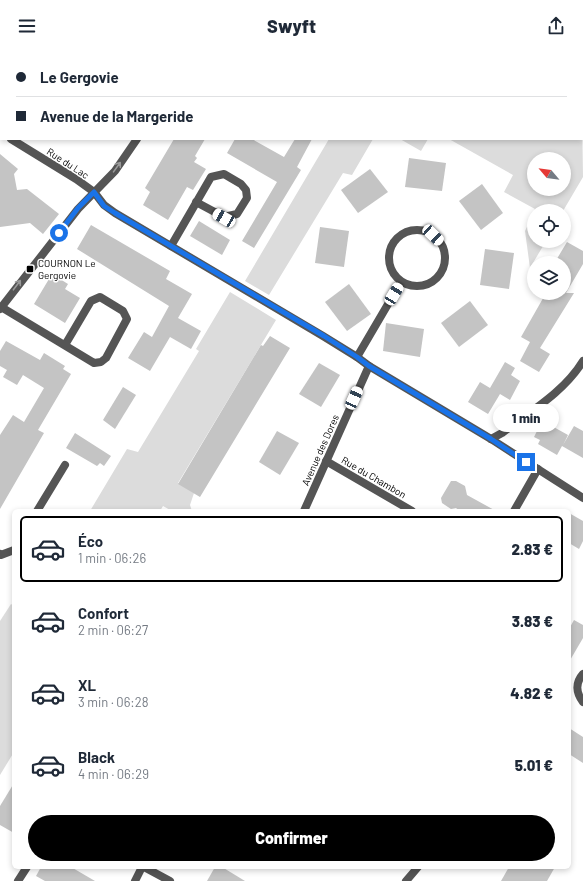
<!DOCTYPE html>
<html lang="fr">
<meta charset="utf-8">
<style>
:root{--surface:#fff;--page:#f6f6f7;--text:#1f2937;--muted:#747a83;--line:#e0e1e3;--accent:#000}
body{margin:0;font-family:Barlow,sans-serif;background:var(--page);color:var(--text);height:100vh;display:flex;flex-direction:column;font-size:15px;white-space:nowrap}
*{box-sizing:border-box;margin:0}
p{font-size:13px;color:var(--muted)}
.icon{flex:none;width:22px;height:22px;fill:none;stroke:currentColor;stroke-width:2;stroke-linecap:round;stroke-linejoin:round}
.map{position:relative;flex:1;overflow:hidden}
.panel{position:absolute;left:12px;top:457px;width:559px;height:360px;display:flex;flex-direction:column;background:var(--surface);border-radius:6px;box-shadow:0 2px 6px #0003}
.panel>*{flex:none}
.top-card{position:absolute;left:0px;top:0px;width:583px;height:88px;box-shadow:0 2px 6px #0003;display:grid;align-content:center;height:88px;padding:0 16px;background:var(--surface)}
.needle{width:26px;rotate:299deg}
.buttons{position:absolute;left:527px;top:100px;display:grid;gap:8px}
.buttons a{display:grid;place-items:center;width:44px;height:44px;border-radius:50%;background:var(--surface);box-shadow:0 2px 6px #0003;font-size:20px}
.end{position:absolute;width:18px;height:18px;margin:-9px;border:5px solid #1a73e8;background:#fff;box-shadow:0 0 0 2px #fff}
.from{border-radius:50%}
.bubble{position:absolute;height:28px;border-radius:14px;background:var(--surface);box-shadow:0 2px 6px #0003;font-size:13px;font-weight:800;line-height:28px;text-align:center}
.car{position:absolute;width:12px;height:24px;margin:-12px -6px;border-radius:5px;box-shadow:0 0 3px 1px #0007;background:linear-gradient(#fff 24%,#345 0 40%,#fff 0 76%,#345 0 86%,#fff 0)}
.top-card b{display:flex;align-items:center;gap:14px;height:38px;font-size:15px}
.top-card b+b{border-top:1px solid var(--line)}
.top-card i{width:10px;height:10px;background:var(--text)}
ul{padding:7px 0 0;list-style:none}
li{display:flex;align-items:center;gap:12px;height:66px;margin:0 8px 6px;padding:0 8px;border:2px solid transparent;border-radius:6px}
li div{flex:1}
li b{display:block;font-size:15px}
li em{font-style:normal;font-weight:800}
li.on{border-color:var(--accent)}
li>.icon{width:36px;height:36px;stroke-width:1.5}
.button{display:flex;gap:8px;margin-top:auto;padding:8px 16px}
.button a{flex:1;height:46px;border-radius:24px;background:var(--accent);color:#fff;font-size:16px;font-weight:800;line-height:46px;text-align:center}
header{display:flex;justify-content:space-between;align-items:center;height:52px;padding:0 16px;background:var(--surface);font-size:18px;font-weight:800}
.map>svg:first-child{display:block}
</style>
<header><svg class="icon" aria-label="menu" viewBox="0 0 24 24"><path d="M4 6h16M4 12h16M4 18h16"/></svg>Swyft<svg class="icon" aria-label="share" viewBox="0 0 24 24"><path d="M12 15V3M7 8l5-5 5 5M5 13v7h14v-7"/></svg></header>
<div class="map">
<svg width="583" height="829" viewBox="0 0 583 829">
<rect width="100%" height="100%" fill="#fff"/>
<g fill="#dcdcdc" fill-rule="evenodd">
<polygon points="381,0 485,0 486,1 380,1"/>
<path d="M582,57L583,125L563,159H534L535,157L504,140L513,123L449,87H582ZM534,107H564V137H534Z"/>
<polygon points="329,87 373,87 352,123 343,121 269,243 245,229"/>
<polygon points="400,87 428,87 421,99"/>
<polygon points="534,160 534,189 546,189 530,216 525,179"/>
<polygon points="230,240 276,268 178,431 194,441 190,453 192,459 172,459 163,454 160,459 90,459 127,397 138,400 199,299 196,297"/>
<polygon points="11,552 14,554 14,700 0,723 0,569"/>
</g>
<g fill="#c4c4c4">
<polygon points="174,87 205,87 195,104 197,106 194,110 206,117 193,138 187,135 168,168 143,153 150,140 145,136"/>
<polygon points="235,87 252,87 284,105 295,87 312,87 297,115 301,118 254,196 242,189 277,130 227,101"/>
<polygon points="0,102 18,117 14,122 17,138 27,137 59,162 43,182 30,171 0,175"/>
<polygon points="409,106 446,111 442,139 405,135"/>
<polygon points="370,117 388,140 358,161 341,138"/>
<polygon points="482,132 503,161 481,178 459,149"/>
<polygon points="199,169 230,188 222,203 190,184"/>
<polygon points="91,173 170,219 166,227 192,242 178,266 201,279 191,297 170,285 150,319 128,306 144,280 152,285 169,254 77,197"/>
<polygon points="320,175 349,179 344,215 315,211"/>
<polygon points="567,190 583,199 583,212 566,241 574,241 540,296 550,302 539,320 520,309 530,290 521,285 546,241 564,241 564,211 555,210"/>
<polygon points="485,197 514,201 509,237 480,233"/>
<polygon points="52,222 68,232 65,237 80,246 65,271 34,252"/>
<polygon points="349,232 371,262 347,279 325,250"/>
<polygon points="470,249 488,273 459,295 441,271"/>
<polygon points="386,271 424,277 420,305 383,299"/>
<polygon points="270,284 290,296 200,445 178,432 261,293 263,294"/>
<polygon points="6,289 40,308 44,301 65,314 63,317 71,322 38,378 44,381 0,457 0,383 13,363 24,370 44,336 23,323 17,333 3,325 7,318 0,314 0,299"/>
<polygon points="505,310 515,316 511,323 520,329 510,348 500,342 488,362 468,350 480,330 490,336"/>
<polygon points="319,311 340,323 321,355 299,342"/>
<polygon points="123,335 136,343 115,377 103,368"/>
<polygon points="540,373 547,377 550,373 568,383 563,393 574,374 583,379 583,406 562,394 557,403 538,392 540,388 534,385"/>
<polygon points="277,379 299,391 280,423 259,410"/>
<polygon points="75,381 111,404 104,414 100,411 97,414 66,396"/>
<polygon points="451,429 456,429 465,434 467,443 496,459 460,459 456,456 451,457 442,451 441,446"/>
<polygon points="569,461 583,469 583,489 579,497 569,491"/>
<polygon points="574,568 583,573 583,586 569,610 569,577"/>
<polygon points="569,676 583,685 583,711 569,702"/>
<polygon points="14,731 14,781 0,773 0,754"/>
<polygon points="41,815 71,815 95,829 45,829 36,824"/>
<polygon points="215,815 222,815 245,829 207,829"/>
<polygon points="509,815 555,815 547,829 501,829"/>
</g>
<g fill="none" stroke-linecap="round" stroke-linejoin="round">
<g stroke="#555" stroke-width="8">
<polyline points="218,0 220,1"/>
<polyline points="194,1 194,0"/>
<polyline points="293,1 293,0"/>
<polyline points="0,80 1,81"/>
<polyline points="11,87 76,127 94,140 104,153 115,161 323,284 357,305 369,314 491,387 583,446"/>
<circle cx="417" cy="206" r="28"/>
<polyline points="171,194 211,125 224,122 241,132 246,138 247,146 237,162 224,165 196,150"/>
<polyline points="1,255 94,311 101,310 106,306 127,267 123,259 100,245 91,249 65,293"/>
<polyline points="0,257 78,157 115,119 137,87"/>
<polyline points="357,305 401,230"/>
<path d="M491,387L502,381C531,359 564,340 583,309"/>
<polyline points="326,409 412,459"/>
<polyline points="37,459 65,413"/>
<polyline points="304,459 369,314"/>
<polyline points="514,459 538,417"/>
<polyline points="0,502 1,503 14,498"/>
<path d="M583,622C575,631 576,641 583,650"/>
<polyline points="144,815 170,829"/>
<polyline points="18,829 27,815"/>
<polyline points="135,829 142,815"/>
<polyline points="406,829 418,815"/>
</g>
</g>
<defs><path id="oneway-shaft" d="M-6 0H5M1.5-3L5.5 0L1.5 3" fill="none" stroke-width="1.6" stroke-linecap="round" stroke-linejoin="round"/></defs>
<g stroke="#999">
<use href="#oneway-shaft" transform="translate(117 115) rotate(-54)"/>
<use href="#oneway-shaft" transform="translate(17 233) rotate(-53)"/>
</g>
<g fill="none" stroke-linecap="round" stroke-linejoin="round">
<polyline stroke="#1a73e8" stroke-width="5" points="59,181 78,156 94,140 104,154 115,161 324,284 357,305 369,314 491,387 526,410"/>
</g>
<rect fill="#000" stroke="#fff" stroke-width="1.5" x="26" y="213" width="8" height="8" rx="2"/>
<g text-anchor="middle" stroke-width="3" stroke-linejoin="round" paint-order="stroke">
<g font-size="10" fill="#000" stroke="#fff">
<text transform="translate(68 111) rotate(33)" y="4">Rue du Lac</text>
<text transform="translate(320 398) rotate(-66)" y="4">Avenue des Dores</text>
<text transform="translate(374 425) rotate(30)" y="4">Rue du Chambon</text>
</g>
<g font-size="10" fill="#000" stroke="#fff" text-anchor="start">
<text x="38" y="215">COURNON Le<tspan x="38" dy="12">Gergovie</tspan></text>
</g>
</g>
</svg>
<div class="buttons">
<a><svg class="needle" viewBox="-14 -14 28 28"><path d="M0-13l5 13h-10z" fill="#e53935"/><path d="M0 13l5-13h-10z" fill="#747a83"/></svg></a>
<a><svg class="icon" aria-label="locate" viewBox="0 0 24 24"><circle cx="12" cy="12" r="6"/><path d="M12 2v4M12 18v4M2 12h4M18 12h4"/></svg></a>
<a><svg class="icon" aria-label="layers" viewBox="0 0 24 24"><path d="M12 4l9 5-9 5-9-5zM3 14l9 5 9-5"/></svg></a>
</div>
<i class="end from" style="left:59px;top:181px"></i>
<i class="end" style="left:526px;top:410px"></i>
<div class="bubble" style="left:493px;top:352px;width:66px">1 min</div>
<i class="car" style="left:224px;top:166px;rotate:300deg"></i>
<i class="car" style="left:433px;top:183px;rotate:133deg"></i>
<i class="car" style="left:394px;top:242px;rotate:31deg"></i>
<i class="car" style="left:354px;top:346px;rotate:24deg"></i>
<div class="top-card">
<b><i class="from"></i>Le Gergovie</b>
<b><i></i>Avenue de la Margeride</b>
</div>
<section class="panel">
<ul>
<li class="on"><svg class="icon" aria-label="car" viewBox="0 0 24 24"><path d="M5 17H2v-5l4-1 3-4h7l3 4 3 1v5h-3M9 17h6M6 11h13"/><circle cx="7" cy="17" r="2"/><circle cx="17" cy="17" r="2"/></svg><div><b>Éco</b><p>1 min · 06:26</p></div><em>2.83 €</em></li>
<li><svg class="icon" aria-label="car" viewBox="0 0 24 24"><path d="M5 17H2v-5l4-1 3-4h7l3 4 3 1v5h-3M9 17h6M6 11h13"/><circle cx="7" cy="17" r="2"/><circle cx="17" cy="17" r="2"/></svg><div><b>Confort</b><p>2 min · 06:27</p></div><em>3.83 €</em></li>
<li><svg class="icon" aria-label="car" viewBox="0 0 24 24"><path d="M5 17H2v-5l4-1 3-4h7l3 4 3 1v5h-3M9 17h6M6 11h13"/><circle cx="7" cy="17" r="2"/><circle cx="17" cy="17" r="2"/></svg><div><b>XL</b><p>3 min · 06:28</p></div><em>4.82 €</em></li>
<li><svg class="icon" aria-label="car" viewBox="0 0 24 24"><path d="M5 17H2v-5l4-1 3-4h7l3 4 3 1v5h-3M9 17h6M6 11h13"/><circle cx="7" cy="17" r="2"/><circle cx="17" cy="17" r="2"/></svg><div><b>Black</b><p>4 min · 06:29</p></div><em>5.01 €</em></li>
</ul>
<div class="button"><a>Confirmer</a></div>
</section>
</div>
